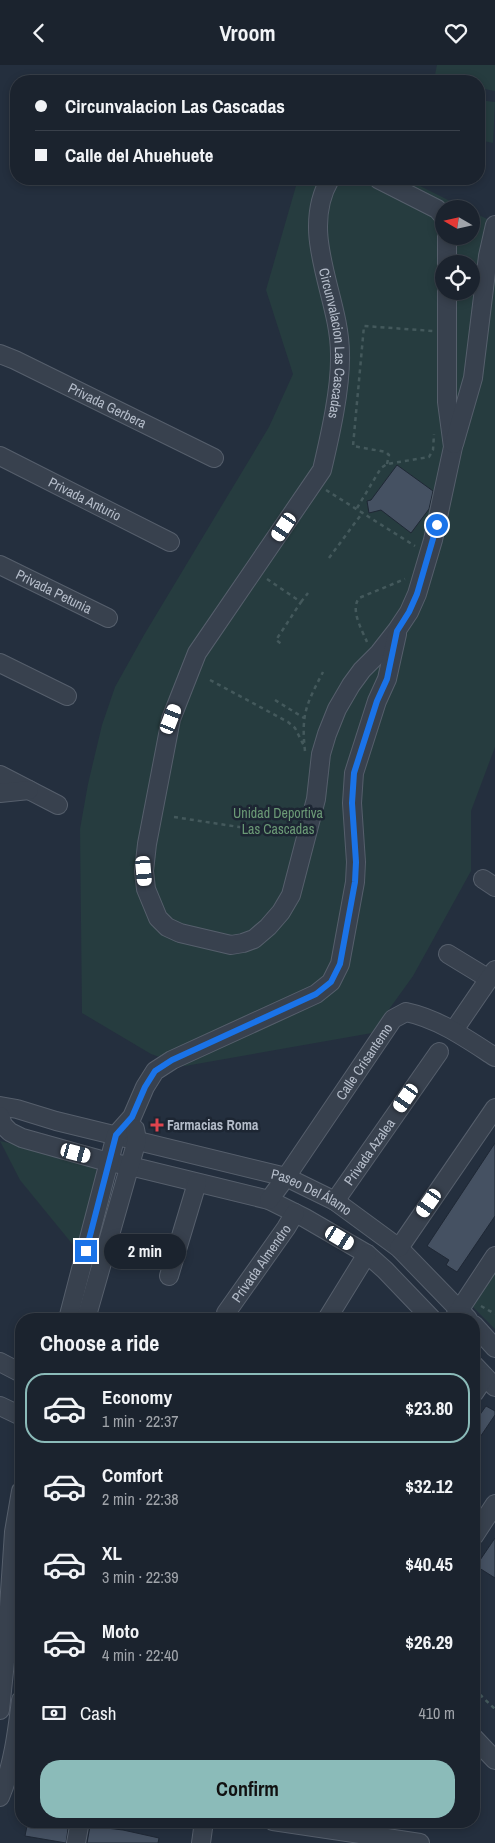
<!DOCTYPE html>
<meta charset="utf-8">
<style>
:root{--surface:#1b232e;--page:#242b36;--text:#f1f3f6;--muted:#a0a4aa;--line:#39404a;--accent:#8bbbb9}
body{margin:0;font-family:"Archivo Narrow",sans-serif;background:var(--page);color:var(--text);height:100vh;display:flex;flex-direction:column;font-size:19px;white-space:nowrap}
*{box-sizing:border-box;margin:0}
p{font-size:16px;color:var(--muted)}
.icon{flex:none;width:28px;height:28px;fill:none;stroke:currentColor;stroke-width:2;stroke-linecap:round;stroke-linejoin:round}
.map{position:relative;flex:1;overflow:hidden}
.sheet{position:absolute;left:15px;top:1248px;width:465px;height:515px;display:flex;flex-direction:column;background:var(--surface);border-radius:20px;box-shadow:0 2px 8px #0003,0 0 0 1px var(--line)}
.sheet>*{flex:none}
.hud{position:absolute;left:10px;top:10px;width:475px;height:110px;border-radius:20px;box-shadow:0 2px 8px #0003,0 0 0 1px var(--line);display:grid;align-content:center;height:110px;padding:0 25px;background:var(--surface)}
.needle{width:32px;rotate:279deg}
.buttons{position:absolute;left:435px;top:135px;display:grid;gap:10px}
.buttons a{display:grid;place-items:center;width:45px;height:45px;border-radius:50%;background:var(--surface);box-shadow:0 2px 8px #0003,0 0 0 1px var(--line);font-size:25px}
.end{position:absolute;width:22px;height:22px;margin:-11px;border:6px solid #1a73e8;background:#fff;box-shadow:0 0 0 2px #fff}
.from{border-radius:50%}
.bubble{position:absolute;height:35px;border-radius:18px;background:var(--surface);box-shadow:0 2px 8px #0003,0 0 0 1px var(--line);font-size:16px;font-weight:700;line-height:35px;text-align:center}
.car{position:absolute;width:15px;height:30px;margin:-15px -8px;border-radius:6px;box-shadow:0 0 4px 1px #0007;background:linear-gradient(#fff 24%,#345 0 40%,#fff 0 76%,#345 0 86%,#fff 0)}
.hud b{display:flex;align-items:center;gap:18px;height:48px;font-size:19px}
.hud b+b{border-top:1px solid var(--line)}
.hud i{width:12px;height:12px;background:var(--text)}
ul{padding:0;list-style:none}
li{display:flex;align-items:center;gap:15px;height:70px;margin:0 10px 8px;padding:0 15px;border:2px solid transparent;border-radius:20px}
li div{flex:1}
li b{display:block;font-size:19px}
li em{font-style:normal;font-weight:700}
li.selected{border-color:var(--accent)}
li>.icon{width:45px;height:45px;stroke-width:1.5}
h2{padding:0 25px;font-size:22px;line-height:60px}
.pay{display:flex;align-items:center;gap:12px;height:55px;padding:0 25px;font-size:19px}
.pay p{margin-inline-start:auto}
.primary-button{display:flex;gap:10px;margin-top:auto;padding:10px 25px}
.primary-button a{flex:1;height:58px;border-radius:20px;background:var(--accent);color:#111;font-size:20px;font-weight:700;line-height:58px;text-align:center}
header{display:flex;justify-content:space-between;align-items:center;height:65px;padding:0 25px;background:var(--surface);font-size:22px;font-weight:700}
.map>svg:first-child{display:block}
</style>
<header><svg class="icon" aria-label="back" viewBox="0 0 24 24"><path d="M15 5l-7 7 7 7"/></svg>Vroom<svg class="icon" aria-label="heart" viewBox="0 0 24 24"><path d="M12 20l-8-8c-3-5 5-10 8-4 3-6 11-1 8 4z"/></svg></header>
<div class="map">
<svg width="495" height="1778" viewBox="0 0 495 1778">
<rect width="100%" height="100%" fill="#242f3e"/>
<g fill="#263c3f" fill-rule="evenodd">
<polygon points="437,0 495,0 495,26 479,23 479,16 434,15"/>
<polygon points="479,35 495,37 493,78 479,75"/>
<path d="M298,114H406L466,144H444V171H471V146L495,158V682L471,746V806L413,911L372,968L185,1001L151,989L82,948L80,764L88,719L102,660L115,622L144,570L269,362L293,309L266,225ZM444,199H471V226H444Z"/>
<polygon points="0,1076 90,1097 96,1103 97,1111 78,1186 20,1115"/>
<polygon points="495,1184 495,1264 462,1231"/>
</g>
<g fill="#455162" stroke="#1f2835">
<polygon points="397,400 433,426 429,444 411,468 381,445 369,448 367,436 371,435"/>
<polygon points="495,1078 495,1151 457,1207 446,1200 449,1195 427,1181"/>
<polygon points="486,1341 495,1346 495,1350 474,1381 474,1358"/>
<polygon points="495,1473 495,1513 476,1501"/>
<polygon points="28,1756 69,1757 66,1778 25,1771"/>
<polygon points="90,1761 123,1765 159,1773 158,1778 87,1778"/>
</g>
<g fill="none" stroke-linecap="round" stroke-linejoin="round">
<defs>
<g id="minor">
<path id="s1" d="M330,114C298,169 340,231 340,289C341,323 330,371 322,405L197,588L171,654L147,779L144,806L146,824L158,853L167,862L180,868L231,880L243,878L254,874L268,862L281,847L291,830L316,734L321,689L327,669L337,644L351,620L362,605L379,588L397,565L409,547L417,529L433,475L453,382L447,337V226"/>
<polyline points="378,114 437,144 444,152"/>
<polyline points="447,171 447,199"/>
<path id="s2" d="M0,289L15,295L214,393"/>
<polyline points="454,379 473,313 488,191 495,160"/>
<path id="s3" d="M0,391L170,477"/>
<path id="s4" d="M0,500L108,553"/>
<polyline points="0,598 67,631"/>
<polyline points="0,710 58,740"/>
<polyline points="0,728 29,725"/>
<polyline points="483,814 495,822"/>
<polyline points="448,889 489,914"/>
<polyline points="454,965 495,905"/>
<path id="s5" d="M0,1041L17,1044L56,1056L286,1112L335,1136L399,1183L468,1254"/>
<polyline points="0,1051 3,1060 10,1067 22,1073 108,1097 130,1101 269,1135 305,1153 367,1189 385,1205 432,1254"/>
<path id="s6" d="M269,1135L286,1112L393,954L406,947C439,954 467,974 495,992"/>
<path id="s7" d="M335,1136L439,987"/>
<polyline points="399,1183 495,1043"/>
<polyline points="169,1211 197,1118"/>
<path id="s8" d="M226,1248L286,1163L295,1148"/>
<polyline points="454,1253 495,1191"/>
<polyline points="68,1254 116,1070 132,1052 145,1022 155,1006 172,995 316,929 331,917 340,899 355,817 356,797 352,738 354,708 377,636 387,614 397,569"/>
<polyline points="86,1254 137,1075 135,1064"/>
<polyline points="327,1254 367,1189"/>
<polyline points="474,1260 495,1283"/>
<polyline points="0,1297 21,1308"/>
<polyline points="474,1300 495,1322"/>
<polyline points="474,1328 485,1312"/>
<polyline points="0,1341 21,1351"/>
<polyline points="474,1471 495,1439"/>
<polyline points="6,1587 21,1588"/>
<polyline points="0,1645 6,1587 14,1467 21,1426"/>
<polyline points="474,1673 495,1695"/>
<path d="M0,1732C13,1701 17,1668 21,1635"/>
<polyline points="273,1756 420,1778"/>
<polyline points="76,1778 80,1756"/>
<polyline points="201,1778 204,1756"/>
</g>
</defs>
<use href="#minor" stroke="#565f6c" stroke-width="20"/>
<g stroke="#44595c" stroke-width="2.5" stroke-dasharray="4 4" stroke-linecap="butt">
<polyline points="387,399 389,390 386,387 353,381 364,261 433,266"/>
<polyline points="326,425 415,481"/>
<polyline points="357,443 381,403 387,399 429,392 433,385 434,369"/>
<polyline points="329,493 363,447"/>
<polyline points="267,514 301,537 276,575 283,580"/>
<polyline points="301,537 308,528"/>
<path d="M367,577C362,565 350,545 359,533L405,514"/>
<polyline points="210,615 288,657 295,663 304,681"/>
<polyline points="275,635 304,653"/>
<path d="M305,686C301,649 306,640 323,607"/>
<polyline points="174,752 291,770"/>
<polyline points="481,1241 495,1249"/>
<polyline points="474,1624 495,1644"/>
</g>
<use href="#minor" stroke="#38414e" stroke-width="18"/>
</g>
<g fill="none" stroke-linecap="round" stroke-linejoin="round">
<polyline stroke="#1a73e8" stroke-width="6" points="86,1186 116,1070 132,1052 145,1022 155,1006 172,995 316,929 331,917 340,899 355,817 356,797 352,738 354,708 377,636 387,614 397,566 409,547 417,529 437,460"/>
</g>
<path fill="#e0444e" stroke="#1d2633" stroke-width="2" d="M154.5 1052.5h5v5h5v5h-5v5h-5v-5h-5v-5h5z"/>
<g text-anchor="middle" stroke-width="5" stroke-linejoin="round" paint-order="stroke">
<g font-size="14" fill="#b4bcc9" stroke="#1d2633">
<text dy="5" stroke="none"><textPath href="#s1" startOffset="168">Circunvalacion Las Cascadas</textPath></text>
<text dy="5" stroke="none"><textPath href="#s2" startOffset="119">Privada Gerbera</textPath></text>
<text dy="5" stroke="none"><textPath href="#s3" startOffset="95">Privada Anturio</textPath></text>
<text dy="5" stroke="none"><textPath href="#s4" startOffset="60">Privada Petunia</textPath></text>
<text dy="5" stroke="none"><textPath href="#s6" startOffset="168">Calle Crisantemo</textPath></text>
<text dy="5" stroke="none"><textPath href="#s7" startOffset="60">Privada Azalea</textPath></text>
<text dy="5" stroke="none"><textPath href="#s5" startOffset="324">Paseo Del Álamo</textPath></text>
<text dy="5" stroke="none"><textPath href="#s8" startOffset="61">Privada Almendro</textPath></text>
</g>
<g font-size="14" fill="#6b9a76" stroke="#1d2633">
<text x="278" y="753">Unidad Deportiva<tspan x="278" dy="16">Las Cascadas</tspan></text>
</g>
<g font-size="14" font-weight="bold" fill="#b4bcc9" stroke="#1d2633" text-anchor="start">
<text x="167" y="1065">Farmacias Roma</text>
</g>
</g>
</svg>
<div class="buttons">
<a><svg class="needle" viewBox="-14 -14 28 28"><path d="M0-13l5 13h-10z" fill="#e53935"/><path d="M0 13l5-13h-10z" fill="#a0a4aa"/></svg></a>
<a><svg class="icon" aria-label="locate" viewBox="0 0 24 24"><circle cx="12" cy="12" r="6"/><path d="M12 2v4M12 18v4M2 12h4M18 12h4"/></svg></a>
</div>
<i class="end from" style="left:437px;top:460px"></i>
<i class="end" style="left:86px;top:1186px"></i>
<div class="bubble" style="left:104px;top:1169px;width:82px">2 min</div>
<i class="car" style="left:284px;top:462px;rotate:214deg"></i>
<i class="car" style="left:171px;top:654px;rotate:21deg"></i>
<i class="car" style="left:144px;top:806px;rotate:175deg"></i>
<i class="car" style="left:406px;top:1033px;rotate:215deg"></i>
<i class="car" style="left:76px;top:1088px;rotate:105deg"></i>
<i class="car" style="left:429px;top:1138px;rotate:215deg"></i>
<i class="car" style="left:340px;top:1173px;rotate:121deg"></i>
<div class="hud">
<b><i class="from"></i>Circunvalacion Las Cascadas</b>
<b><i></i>Calle del Ahuehuete</b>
</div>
<section class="sheet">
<h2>Choose a ride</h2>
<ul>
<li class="selected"><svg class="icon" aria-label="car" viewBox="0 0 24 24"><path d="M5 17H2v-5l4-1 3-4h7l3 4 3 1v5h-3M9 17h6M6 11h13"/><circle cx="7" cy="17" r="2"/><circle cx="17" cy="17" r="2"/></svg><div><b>Economy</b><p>1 min · 22:37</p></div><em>$23.80</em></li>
<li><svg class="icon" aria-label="car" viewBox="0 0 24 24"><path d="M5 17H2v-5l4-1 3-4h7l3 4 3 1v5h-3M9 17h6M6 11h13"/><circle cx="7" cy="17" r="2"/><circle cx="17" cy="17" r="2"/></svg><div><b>Comfort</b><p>2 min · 22:38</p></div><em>$32.12</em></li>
<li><svg class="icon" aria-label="car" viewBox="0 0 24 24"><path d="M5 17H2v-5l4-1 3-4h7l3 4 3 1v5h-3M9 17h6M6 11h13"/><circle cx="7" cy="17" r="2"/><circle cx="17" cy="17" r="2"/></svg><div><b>XL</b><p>3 min · 22:39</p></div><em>$40.45</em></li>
<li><svg class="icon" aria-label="car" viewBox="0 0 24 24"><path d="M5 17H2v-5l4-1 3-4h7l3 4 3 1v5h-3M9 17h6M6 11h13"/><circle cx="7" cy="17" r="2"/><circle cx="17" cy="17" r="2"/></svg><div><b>Moto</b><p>4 min · 22:40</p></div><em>$26.29</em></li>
</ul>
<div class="pay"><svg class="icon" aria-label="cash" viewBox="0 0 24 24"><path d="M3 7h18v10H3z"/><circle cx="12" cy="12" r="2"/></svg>Cash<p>410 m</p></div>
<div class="primary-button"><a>Confirm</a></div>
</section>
</div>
